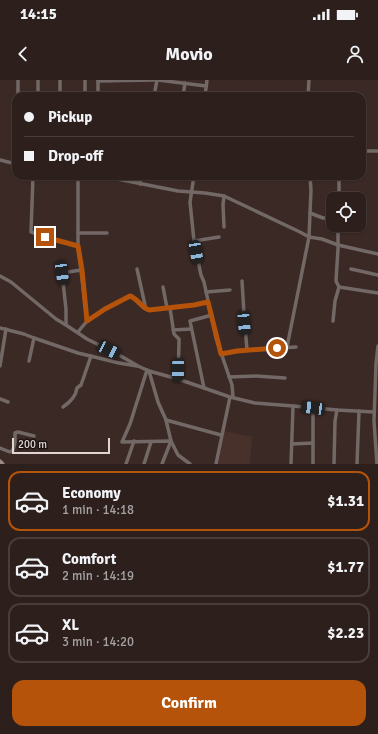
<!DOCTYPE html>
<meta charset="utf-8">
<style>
:root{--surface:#2c1f1c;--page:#382c29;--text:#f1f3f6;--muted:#a6a2a3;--line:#483d3b;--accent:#b45309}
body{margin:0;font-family:Signika,sans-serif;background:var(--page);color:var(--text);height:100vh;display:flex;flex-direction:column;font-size:15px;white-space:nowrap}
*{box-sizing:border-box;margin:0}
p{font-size:13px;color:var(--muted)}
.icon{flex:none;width:22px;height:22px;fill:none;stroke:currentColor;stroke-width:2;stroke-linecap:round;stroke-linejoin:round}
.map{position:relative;height:384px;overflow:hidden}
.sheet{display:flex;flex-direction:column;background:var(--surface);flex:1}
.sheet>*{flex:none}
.banner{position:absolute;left:12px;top:12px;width:354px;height:88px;border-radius:12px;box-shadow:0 1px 3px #0004,0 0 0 1px var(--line);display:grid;align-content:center;height:88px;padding:0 12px;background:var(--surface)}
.controls{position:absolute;left:326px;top:112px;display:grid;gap:8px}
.controls a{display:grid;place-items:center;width:40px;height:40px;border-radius:8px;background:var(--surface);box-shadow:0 1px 3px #0004,0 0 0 1px var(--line);font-size:20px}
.scale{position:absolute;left:12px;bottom:10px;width:98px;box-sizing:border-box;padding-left:4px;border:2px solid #e2d6d3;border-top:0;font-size:11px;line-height:14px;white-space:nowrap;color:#e2d6d3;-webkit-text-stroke:3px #1c1412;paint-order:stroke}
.end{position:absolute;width:18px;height:18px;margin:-9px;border:5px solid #b45309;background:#fff;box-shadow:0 0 0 2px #fff}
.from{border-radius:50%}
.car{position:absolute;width:12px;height:24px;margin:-12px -6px;border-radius:5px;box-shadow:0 0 3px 1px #0007;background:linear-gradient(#222 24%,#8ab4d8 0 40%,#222 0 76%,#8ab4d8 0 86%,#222 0)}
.banner b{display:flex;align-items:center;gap:14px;height:38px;font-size:15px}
.banner b+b{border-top:1px solid var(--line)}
.banner i{width:10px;height:10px;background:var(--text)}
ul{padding:7px 0 0;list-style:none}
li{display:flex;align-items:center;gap:12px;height:60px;margin:0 8px 6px;padding:0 4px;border:2px solid var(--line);border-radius:12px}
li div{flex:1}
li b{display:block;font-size:15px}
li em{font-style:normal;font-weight:800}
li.current{border-color:var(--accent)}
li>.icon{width:36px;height:36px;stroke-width:1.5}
.button{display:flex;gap:8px;margin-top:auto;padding:8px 12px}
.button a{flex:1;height:46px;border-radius:12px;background:var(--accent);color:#fff;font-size:16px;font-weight:800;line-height:46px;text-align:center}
.status{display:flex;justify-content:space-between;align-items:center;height:28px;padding:0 20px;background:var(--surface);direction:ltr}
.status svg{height:11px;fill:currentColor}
header{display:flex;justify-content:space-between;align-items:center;height:52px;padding:0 12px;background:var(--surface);font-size:18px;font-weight:800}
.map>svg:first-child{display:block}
</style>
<div class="status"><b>14:15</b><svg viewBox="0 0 49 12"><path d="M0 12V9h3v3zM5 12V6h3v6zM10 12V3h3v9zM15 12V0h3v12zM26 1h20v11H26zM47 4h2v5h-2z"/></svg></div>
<header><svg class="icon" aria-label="back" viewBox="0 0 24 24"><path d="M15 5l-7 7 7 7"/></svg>Movio<svg class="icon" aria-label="person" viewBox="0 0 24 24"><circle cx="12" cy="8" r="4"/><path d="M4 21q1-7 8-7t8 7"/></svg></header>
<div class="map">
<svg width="378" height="384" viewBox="0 0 378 384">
<rect width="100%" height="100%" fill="#3b2925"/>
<polygon fill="#49312b" points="224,351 252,357 250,384 218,384"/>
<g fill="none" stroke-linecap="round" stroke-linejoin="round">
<g stroke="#726866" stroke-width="3.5">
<polyline points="18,0 18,16"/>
<polyline points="38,0 38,16"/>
<polyline points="60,0 60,16"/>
<polyline points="98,0 98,12"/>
<polyline points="158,0 206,6"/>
<polyline points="98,1 154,0"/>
<polyline points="85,16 85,0"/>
<polyline points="154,16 157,0"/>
<polyline points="183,16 185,3"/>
<polyline points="205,16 207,0"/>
<polyline points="308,16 309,0"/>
<polyline points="362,71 378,71"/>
<polyline points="0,80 16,84"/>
<polyline points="33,96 31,152 60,161 78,166"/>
<polyline points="78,96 78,166 81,190 87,241"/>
<polyline points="102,96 178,111 205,113 224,116 300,152 309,157 322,159 338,165 378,174"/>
<polyline points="194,96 190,122 194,161 201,195 204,202 216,258 232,305 233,317"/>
<polyline points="339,96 339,119"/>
<polyline points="140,104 141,96"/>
<polyline points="224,116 223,125 224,147"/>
<polyline points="310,133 323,138 333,138"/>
<polyline points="78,153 107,153"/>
<polyline points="194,161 219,157"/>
<polyline points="137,189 145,225 144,228"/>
<polyline points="351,189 378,195"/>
<polyline points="0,196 11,202 56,239 66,245 87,259 119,275 138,286 149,291 178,299 230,317 255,323 293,326"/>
<polyline points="242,201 244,234 247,270"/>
<polyline points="163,207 167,228"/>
<polyline points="339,207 378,213"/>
<polyline points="206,212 230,210"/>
<polyline points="170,228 174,254 179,259 179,262 178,299"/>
<polyline points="333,241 335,221 339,207 336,201 338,169 338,145"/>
<polyline points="66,245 66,229 62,193 81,190"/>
<polyline points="0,248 24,254 34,258 78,273 119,283 137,286"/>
<polyline points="173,250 191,249"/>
<polyline points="78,252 87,241 105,229 130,216 132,216 144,228 149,230 194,225 208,222"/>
<polyline points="287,267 309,157 311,110 310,96"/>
<polyline points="221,274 225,273 237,271 296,267"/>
<polyline points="29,281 34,258"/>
<polyline points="0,286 6,249"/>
<polyline points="147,290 130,344 122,362 171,361 162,384"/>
<polyline points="149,291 158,322 166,340 171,361 178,375 190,384"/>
<polyline points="229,297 256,296 285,298"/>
<polyline points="204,308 190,241 212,235"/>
<polyline points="0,319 8,322"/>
<path d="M63,327C69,323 76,316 77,308L81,305L91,276"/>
<polyline points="166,340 221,355"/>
<polyline points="292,364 313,363"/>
<polyline points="0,368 10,372 13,370 15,362 15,353 18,352 34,356"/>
<polyline points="126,384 134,361"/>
<polyline points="144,384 151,362"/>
<polyline points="216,384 230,317"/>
<polyline points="291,384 293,326 337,330 374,332"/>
<polyline points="313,384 313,328"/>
<polyline points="334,384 335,341 337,330"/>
<polyline points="357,384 359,331"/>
<polyline points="377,384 374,341 376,284 378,266"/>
</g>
<polyline stroke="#988985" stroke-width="5" points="0,382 2,384"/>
</g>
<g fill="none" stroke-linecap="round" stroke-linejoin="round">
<path stroke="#b45309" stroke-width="5" d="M45,157L78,166L82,190L87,241L105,229L130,216C137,218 141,227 149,230L194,225L208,222L221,274L237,271L277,268"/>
</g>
</svg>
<div class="controls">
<a><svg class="icon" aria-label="locate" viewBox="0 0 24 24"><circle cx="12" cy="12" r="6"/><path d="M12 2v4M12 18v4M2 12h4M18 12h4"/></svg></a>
</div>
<div class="scale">200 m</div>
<i class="end from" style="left:277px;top:268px"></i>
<i class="end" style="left:45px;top:157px"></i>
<i class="car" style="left:196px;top:172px;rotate:170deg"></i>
<i class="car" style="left:62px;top:193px;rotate:172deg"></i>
<i class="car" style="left:244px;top:243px;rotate:175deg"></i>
<i class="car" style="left:109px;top:270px;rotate:116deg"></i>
<i class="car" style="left:178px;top:290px;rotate:181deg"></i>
<i class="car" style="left:313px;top:328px;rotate:277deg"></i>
<div class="banner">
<b><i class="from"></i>Pickup</b>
<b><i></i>Drop-off</b>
</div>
</div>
<section class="sheet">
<ul>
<li class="current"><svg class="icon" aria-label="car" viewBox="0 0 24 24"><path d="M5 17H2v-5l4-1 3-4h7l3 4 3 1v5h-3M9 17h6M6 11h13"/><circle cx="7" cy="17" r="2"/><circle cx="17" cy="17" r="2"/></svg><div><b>Economy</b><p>1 min · 14:18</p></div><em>$1.31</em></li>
<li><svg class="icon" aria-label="car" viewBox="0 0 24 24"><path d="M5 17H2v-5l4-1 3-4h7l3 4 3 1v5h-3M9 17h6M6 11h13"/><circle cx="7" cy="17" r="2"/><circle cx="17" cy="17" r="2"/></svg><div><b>Comfort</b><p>2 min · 14:19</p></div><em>$1.77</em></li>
<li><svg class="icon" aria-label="car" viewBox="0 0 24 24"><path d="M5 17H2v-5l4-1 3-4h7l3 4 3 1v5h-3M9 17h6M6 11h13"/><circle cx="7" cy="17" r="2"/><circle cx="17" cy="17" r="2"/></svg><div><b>XL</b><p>3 min · 14:20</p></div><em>$2.23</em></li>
</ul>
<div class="button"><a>Confirm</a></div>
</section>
